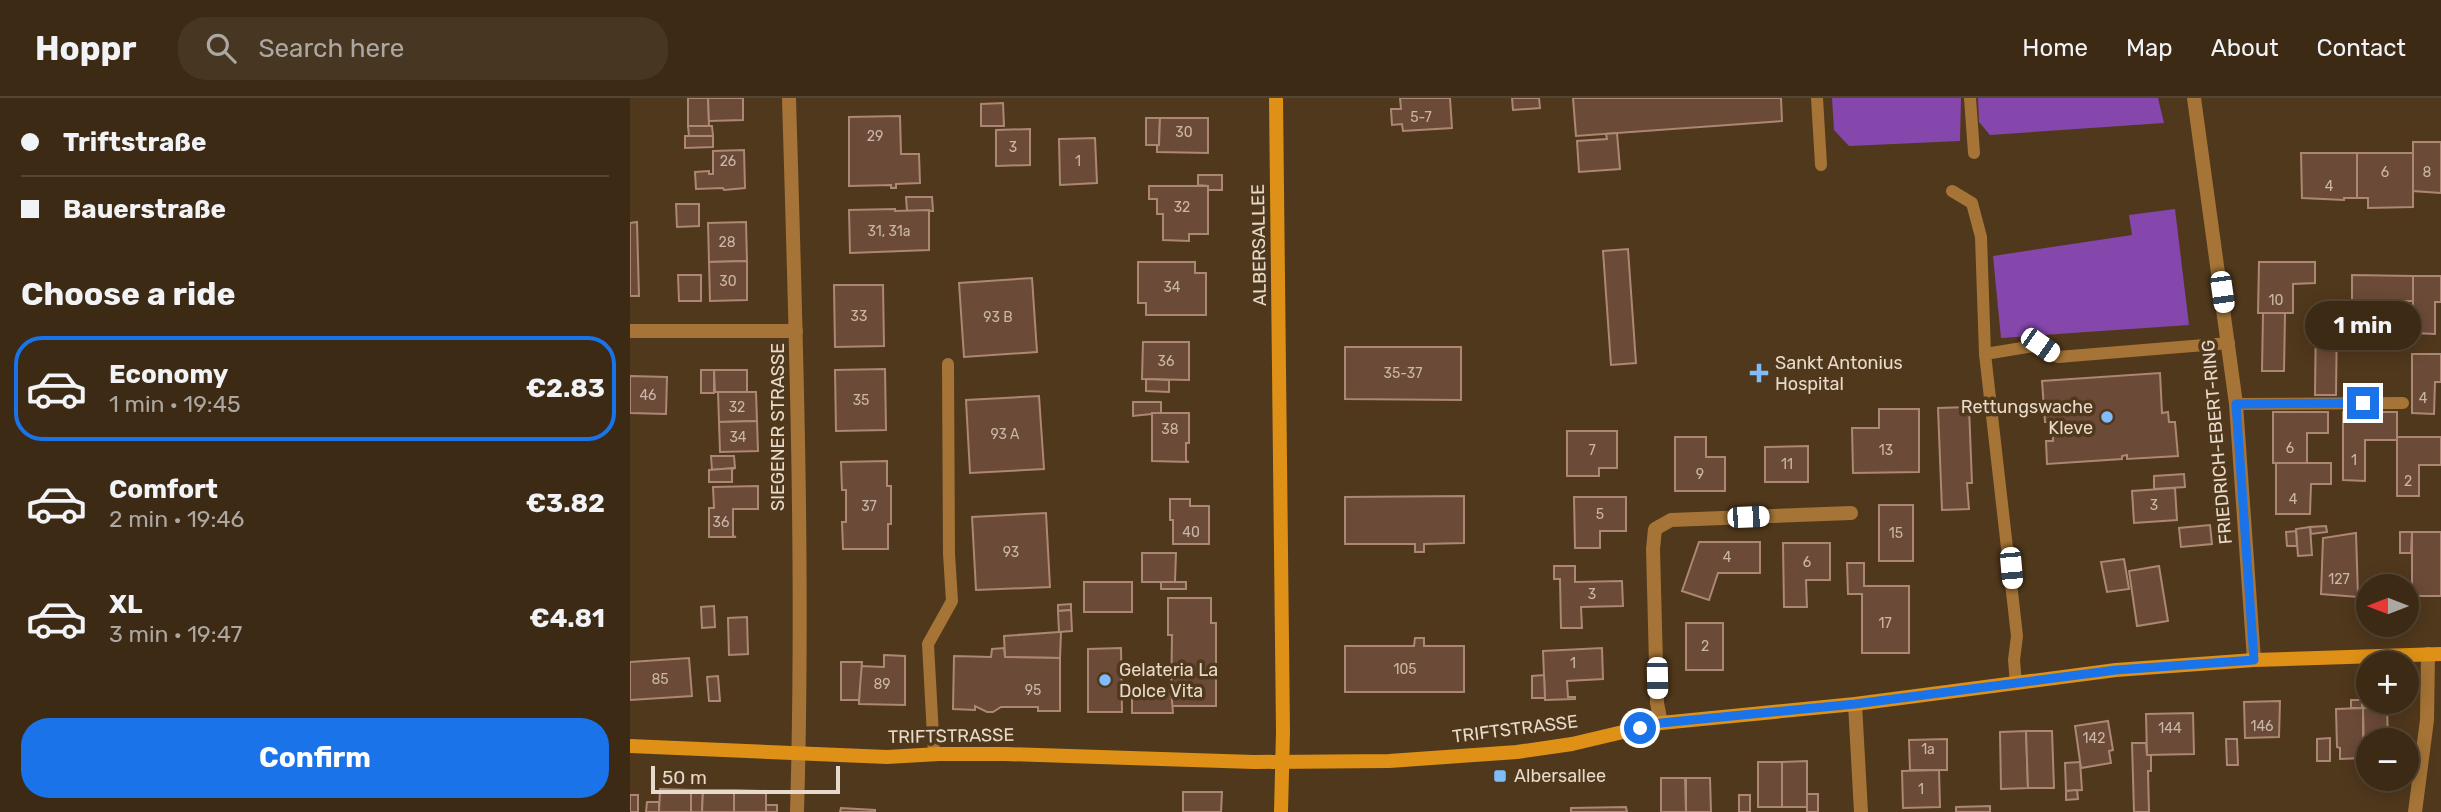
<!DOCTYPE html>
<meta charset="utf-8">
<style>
:root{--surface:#3c2a15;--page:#473622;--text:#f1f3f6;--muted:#aca7a0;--line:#554634;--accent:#1a73e8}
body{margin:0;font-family:Rubik,sans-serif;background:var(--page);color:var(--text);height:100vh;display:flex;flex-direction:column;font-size:26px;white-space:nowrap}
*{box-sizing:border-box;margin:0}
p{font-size:23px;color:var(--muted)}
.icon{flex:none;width:38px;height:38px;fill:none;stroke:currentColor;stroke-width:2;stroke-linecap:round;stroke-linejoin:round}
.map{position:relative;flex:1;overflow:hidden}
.panel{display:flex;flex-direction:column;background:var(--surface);width:630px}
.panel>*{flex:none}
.banner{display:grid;align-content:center;height:154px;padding:0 21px;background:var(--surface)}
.needle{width:46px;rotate:270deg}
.controls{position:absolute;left:1726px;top:476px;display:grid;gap:14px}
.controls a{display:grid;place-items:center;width:63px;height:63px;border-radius:50%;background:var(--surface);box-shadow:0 4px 18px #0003,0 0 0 2px var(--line);font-size:35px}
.scale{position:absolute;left:21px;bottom:18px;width:189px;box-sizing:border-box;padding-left:7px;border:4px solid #e8daca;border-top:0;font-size:19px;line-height:24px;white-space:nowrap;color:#e8daca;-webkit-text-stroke:5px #50381c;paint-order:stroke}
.end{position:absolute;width:32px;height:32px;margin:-16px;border:9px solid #1a73e8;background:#fff;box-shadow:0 0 0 4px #fff}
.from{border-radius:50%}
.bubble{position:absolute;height:49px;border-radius:24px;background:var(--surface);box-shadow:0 4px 18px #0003,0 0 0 2px var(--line);font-size:23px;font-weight:700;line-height:49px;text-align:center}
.car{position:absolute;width:21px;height:42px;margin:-21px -10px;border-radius:9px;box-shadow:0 0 5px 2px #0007;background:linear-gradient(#fff 24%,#345 0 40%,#fff 0 76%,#345 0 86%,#fff 0)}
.banner b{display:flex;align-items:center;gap:24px;height:66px;font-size:26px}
.banner b+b{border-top:2px solid var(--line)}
.banner i{width:18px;height:18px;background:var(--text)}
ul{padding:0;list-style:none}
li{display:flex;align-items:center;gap:21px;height:105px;margin:0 14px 10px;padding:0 7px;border:4px solid transparent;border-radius:28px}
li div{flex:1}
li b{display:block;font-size:26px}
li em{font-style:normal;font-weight:700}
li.current{border-color:var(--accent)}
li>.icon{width:63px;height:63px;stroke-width:1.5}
h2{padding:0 21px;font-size:32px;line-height:84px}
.primary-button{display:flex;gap:14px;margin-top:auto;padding:14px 21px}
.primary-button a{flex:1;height:80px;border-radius:28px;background:var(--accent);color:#fff;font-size:28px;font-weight:700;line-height:80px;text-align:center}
header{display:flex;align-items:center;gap:42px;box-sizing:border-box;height:98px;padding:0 35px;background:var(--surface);border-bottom:2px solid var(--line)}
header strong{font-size:33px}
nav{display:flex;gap:38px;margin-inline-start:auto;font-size:24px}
.search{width:490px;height:63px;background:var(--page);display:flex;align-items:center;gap:18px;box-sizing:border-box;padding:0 24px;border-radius:28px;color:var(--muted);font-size:26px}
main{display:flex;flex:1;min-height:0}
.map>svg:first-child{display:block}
</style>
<header>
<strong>Hoppr</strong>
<div class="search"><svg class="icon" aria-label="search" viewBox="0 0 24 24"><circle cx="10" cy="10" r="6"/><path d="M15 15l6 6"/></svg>Search here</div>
<nav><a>Home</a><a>Map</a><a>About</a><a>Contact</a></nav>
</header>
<main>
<section class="panel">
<div class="banner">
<b><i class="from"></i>Triftstraße</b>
<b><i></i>Bauerstraße</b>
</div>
<h2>Choose a ride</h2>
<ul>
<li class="current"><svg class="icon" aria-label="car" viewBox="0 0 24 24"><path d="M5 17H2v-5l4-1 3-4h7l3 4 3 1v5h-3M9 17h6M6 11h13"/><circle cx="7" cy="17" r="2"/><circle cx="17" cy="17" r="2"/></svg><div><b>Economy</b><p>1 min · 19:45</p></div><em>€2.83</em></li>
<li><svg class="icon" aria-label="car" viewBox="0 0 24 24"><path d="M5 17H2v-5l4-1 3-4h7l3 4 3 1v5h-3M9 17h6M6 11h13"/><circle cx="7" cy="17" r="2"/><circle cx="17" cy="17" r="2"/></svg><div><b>Comfort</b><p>2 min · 19:46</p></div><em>€3.82</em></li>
<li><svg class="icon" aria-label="car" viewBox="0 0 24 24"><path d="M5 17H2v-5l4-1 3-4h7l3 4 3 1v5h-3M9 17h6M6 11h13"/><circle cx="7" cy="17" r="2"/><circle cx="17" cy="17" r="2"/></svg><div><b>XL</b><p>3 min · 19:47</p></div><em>€4.81</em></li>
</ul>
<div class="primary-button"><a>Confirm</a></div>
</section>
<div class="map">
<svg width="1811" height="714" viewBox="0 0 1811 714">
<rect width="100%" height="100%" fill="#50381c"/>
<g fill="#8547ac">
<polygon points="1202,0 1331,0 1330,43 1219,48 1204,32"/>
<polygon points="1348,0 1528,0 1534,25 1360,37 1349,24"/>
<polygon points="1545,111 1559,227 1371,240 1363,158 1502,137 1499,117"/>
</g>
<g fill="#6c4a38" stroke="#ac8773" stroke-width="2">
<polygon points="58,0 78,0 79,28 58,28"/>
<polygon points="78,0 113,0 113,22 79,23"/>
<polygon points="770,0 820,0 822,30 773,33 772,26 762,27 761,11 771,11"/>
<polygon points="882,0 909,0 910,10 883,12"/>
<polygon points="943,0 1151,0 1152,23 946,38"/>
<polygon points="373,5 374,28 351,28 351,6"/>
<polygon points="270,18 271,56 289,56 290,85 266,86 266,90 261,90 261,87 219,88 219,19"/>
<polygon points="516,20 530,20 529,47 516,47"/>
<polygon points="530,20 578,20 578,55 527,54 527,47 529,47"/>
<polygon points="58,28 82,28 83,38 59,38"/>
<polygon points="400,31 400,67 366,68 366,32"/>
<polygon points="987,35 990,71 949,74 947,43 977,41 976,36"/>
<polygon points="55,38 83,38 83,49 55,50"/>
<polygon points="465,40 467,85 430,87 429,41"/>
<polygon points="1783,44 1811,44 1811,95 1783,93"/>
<polygon points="114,52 115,90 94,92 93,90 66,91 65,74 79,73 79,76 83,76 83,53"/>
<polygon points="1671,55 1727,55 1727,100 1714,100 1714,102 1672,100"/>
<polygon points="1727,55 1783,55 1783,109 1738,110 1738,100 1727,100"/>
<polygon points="568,77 592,77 592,92 578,92 578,88 568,87"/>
<polygon points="519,88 578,88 578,136 559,136 559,143 533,142 533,116 527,116 527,101 519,101"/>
<polygon points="276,99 302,99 303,113 277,113"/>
<polygon points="46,106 69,106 69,128 47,129"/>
<polygon points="265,111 265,113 299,112 299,152 220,155 219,112"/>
<polygon points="7,124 9,198 0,198 0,125"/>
<polygon points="116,124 117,163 79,164 78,125"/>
<polygon points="998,151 1006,265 981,267 973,153"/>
<polygon points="117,163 117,202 80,203 79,164"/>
<polygon points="508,164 565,164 565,175 576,175 576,217 516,217 516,205 508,205"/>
<polygon points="1629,164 1685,164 1685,185 1663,186 1663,215 1628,215"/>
<polygon points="48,177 71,177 71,203 49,203"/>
<polygon points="1722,177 1783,178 1783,203 1745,203 1744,235 1722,235"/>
<polygon points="1783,178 1811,178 1811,204 1805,204 1805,236 1783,235"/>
<polygon points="402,180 407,254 334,259 329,185"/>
<polygon points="204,187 253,187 254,248 205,249"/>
<polygon points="1633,215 1655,215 1654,273 1632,273"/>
<polygon points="1686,215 1707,215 1706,297 1685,297"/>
<polygon points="513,244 559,244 559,282 512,281"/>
<polygon points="715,249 831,249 831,302 715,301"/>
<polygon points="1782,256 1811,256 1811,284 1805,284 1804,316 1782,315"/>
<polygon points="255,271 256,332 206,333 205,272"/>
<rect x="71" y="272" width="13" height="23"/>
<polygon points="84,272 117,272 117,294 85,294"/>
<polygon points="1530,275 1532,315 1538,314 1539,324 1545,324 1548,358 1497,361 1497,357 1492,358 1492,361 1417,366 1416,343 1423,343 1422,324 1415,324 1412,283"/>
<polygon points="0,278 37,279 36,316 0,315"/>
<polygon points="516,281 539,282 539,294 516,293"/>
<polygon points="88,294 126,294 127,323 89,324"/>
<polygon points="409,298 414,371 340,375 336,302"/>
<polygon points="503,304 531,304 531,315 503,318"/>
<polygon points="1339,309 1342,385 1337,385 1339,411 1312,412 1308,310"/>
<polygon points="1249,311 1289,311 1289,374 1223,375 1222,330 1249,330"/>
<polygon points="1643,314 1698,314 1698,335 1677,335 1677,365 1643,365"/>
<polygon points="1713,314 1767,314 1767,342 1735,342 1735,383 1713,382"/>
<polygon points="522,315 559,315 559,345 556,345 556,363 559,364 522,363"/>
<polygon points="127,323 128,353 90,354 89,324"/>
<polygon points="937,333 987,333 987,370 969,370 969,378 937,378"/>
<polygon points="1045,339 1076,339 1076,359 1095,359 1095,393 1045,393"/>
<polygon points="1767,339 1811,339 1811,367 1789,367 1789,398 1767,398"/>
<polygon points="1178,348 1178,384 1135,384 1135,349"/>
<polygon points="81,358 104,358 105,370 82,372"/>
<polygon points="257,363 257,388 261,388 261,426 258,426 258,451 213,451 212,424 216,424 216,392 212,392 211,364"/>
<polygon points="1646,365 1701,365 1701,386 1681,386 1680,416 1646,416"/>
<polygon points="105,370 102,371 102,384 79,384 79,372"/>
<polygon points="1554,376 1555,389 1524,391 1524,378"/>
<polygon points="128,388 128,411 103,411 103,438 106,439 79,439 79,410 84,410 83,389"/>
<polygon points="1545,390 1547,422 1504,425 1502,393"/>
<polygon points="834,398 834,445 794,446 794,454 785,454 785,446 715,446 715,399"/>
<polygon points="944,399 996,399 996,433 970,433 970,450 945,450"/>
<polygon points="540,401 560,401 560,408 579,408 579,446 543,446 543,422 540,422"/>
<rect x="1249" y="407" width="34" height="56"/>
<polygon points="416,415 420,489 346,492 342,419"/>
<polygon points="1580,427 1582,446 1551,449 1549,430"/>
<polygon points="1696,428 1697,434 1681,436 1680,429"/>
<polygon points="1680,429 1682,457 1668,458 1666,431"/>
<polygon points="1666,433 1667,448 1657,448 1656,434"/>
<polygon points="1770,434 1782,434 1781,455 1770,455"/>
<rect x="1782" y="434" width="29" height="64"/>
<polygon points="1726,435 1728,499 1691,496 1693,440"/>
<polygon points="1069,444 1130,444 1130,475 1088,475 1079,502 1052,493"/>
<polygon points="1153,445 1200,445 1200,482 1176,482 1177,509 1154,509"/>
<polygon points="512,455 546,455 545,484 512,484"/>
<polygon points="1494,461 1499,491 1477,494 1471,464"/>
<polygon points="1217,465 1234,465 1234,488 1279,488 1279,555 1232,555 1232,496 1218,496"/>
<polygon points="924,468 945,468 945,484 992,483 993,508 951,509 952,530 931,530 930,481 924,481"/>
<polygon points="1529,468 1538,523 1507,528 1499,473"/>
<rect x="454" y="484" width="48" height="30"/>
<rect x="531" y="484" width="25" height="7"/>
<polygon points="538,500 581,500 581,525 586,525 586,608 541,608 542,537 538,537"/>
<polygon points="441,506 441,512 428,513 428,507"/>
<polygon points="84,508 85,529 72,530 71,509"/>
<polygon points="441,512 442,533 429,534 428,513"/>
<polygon points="117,519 118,556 99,557 98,520"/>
<rect x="1056" y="525" width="37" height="47"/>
<polygon points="429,534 431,534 430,560 375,559 374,538"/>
<polygon points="785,540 794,540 794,548 834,548 834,594 715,594 715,548 784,548"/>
<polygon points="374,550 375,559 430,560 430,613 408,613 408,609 371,609 363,614 357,614 345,608 345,612 323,611 324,558 361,559 362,551"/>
<polygon points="491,550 492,614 458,614 458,551"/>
<polygon points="972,550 973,581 937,583 938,599 945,599 945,601 915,602 913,553"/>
<polygon points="254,557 275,558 275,607 229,606 230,568 254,569"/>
<polygon points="59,560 62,598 0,602 0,564"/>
<polygon points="211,564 232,564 229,602 211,602"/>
<polygon points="914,577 915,600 902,600 902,578"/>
<polygon points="88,578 90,603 79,603 77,579"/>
<polygon points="502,592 541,592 543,615 502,615"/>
<polygon points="1733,601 1747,604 1747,609 1733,610"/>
<rect x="1721" y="602" width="11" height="8"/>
<polygon points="1650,603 1649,639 1615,640 1614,604"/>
<polygon points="1757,609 1758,642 1738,642 1738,649 1734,649 1733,610"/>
<polygon points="1733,610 1733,660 1710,661 1710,650 1707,649 1706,611"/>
<polygon points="1563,615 1564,656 1517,657 1516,616"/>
<polygon points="1478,623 1483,652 1479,653 1481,665 1451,670 1445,628"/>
<polygon points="1396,633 1398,690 1371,691 1370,634"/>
<polygon points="1396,633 1422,633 1424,690 1398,690"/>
<polygon points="1700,640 1700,663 1687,663 1687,641"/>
<polygon points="1317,641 1317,672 1280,672 1279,642"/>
<polygon points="1596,641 1607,641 1608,667 1597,667"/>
<polygon points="1502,645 1516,645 1517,657 1521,657 1521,673 1518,673 1519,714 1504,714"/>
<polygon points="1177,663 1177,709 1152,709 1152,664"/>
<rect x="1128" y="664" width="24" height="45"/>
<polygon points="1450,664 1452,692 1436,693 1435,665"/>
<polygon points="1309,672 1310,709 1273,710 1272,673"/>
<polygon points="1031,680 1055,680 1056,714 1031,714"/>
<polygon points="1056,680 1080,680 1081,714 1056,714"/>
<polygon points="30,691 61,692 61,714 29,714"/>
<polygon points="61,692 73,692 72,714 61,714"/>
<polygon points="73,692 104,692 104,714 72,714"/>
<polygon points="104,692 136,693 136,714 104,714"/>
<polygon points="1447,692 1448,701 1436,702 1436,693"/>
<polygon points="553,694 592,694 591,714 553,714"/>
<rect x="1177" y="696" width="11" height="18"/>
<rect x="0" y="697" width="8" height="17"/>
<rect x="1109" y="697" width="11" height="17"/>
<polygon points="17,704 29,704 29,714 16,714"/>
<rect x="136" y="707" width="11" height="7"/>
<polygon points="1360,708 1360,714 1326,714 1326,709"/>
<polygon points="996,709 997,714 941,714 941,710"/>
<polygon points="211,710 245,712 245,714 210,714"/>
</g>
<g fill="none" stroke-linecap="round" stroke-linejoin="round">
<g stroke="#a57436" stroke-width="12">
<polyline points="1187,0 1191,67"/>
<polyline points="1340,0 1344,55"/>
<polyline points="1322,93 1342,105 1351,139 1355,256 1387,538 1384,562 1386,586"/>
<polyline points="1355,256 1410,247 1428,259 1599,245"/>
<polyline points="1606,306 1773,305"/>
<polyline points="304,656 298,546 322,503 319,456 318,266"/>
</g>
<g stroke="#a57436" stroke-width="14">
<path d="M159,0C166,238 174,476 167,714"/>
<polyline points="1564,0 1606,306 1624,562"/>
<polyline points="0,233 166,233"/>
<polyline points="1225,606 1231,714"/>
<polyline points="1031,625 1027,605 1023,451 1025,431 1041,422 1221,415"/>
<polyline points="1785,714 1797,622 1798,556"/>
</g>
<g stroke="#de9116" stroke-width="14">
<polyline points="646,0 653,634 651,714"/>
<polyline points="0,648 257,659 309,656 375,656 624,664 759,663 887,654 942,646 1031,625 1225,606 1486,572 1624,562 1811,556"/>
</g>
</g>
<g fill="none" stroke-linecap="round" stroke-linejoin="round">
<polyline stroke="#1a73e8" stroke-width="9" points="1010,630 1031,625 1225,606 1486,572 1624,562 1606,306 1733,305"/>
</g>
<g fill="#81bcfa" stroke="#50381c" stroke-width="2.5">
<path d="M1125.5 264.5h7v7h7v7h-7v7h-7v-7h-7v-7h7z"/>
<circle cx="1477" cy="319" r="7"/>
<circle cx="475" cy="582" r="7"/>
<rect x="863" y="671" width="14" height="14" rx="3.5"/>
</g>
<g text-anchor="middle" stroke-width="7" stroke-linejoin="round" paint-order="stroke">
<g font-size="14" fill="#c9b6a6">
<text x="791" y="24">5-7</text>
<text x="554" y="39">30</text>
<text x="245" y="43">29</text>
<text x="383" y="54">3</text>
<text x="98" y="68">26</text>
<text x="448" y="68">1</text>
<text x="1755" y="79">6</text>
<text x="1797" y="79">8</text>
<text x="1699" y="93">4</text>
<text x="552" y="114">32</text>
<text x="259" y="138">31, 31a</text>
<text x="97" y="149">28</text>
<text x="98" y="188">30</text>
<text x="542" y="194">34</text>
<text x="1646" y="207">10</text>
<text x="229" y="223">33</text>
<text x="368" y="224">93 B</text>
<text x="536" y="268">36</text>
<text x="773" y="280">35-37</text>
<text x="18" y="302">46</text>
<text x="1793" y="305">4</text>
<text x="231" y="307">35</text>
<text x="107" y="314">32</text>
<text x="540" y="336">38</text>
<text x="375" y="341">93 A</text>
<text x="108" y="344">34</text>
<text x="1660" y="355">6</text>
<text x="962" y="357">7</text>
<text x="1256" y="357">13</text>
<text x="1724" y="367">1</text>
<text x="1157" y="371">11</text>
<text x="1070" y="381">9</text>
<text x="1778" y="388">2</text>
<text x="1663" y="406">4</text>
<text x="1524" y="412">3</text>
<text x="239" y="413">37</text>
<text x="970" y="421">5</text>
<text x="91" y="429">36</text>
<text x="561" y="439">40</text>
<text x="1266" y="440">15</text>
<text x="381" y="459">93</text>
<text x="1097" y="464">4</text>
<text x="1177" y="469">6</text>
<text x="1709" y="486">127</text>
<text x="962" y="501">3</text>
<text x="1255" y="530">17</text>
<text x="1075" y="553">2</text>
<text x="943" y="570">1</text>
<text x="775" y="576">105</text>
<text x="30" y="586">85</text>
<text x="252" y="591">89</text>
<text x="403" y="597">95</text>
<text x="1632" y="633">146</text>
<text x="1540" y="635">144</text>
<text x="1464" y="645">142</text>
<text x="1298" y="656">1a</text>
<text x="1291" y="696">1</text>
</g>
<g font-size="18" fill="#e8daca" stroke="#50381c">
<text transform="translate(629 147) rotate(-91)" y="6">ALBERSALLEE</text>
<text transform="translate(148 329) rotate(-90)" y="6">SIEGENER STRASSE</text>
<text transform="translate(1587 344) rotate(-95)" y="6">FRIEDRICH-EBERT-RING</text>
<text transform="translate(885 631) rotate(-7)" y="6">TRIFTSTRASSE</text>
<text transform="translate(321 638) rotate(-1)" y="6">TRIFTSTRASSE</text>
</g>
<g font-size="18" fill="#e8daca" stroke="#50381c" text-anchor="start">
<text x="1145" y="271">Sankt Antonius<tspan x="1145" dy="21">Hospital</tspan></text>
<text x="1463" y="315" text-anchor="end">Rettungswache<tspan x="1463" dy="21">Kleve</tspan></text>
<text x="489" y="578">Gelateria La<tspan x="489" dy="21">Dolce Vita</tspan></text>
<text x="884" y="684">Albersallee</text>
</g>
</g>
</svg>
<div class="controls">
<a><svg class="needle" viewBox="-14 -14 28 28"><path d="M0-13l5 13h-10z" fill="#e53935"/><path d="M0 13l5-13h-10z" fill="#aca7a0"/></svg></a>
<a>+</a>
<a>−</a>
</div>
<div class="scale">50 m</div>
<i class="end from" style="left:1010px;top:630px"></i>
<i class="end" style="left:1733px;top:305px"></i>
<div class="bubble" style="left:1675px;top:203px;width:116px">1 min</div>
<i class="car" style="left:1592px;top:194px;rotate:172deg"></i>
<i class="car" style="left:1410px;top:247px;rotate:125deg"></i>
<i class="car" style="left:1118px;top:419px;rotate:88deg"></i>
<i class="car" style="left:1381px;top:470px;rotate:175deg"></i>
<i class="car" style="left:1027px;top:580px;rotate:179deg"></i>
</div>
</main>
